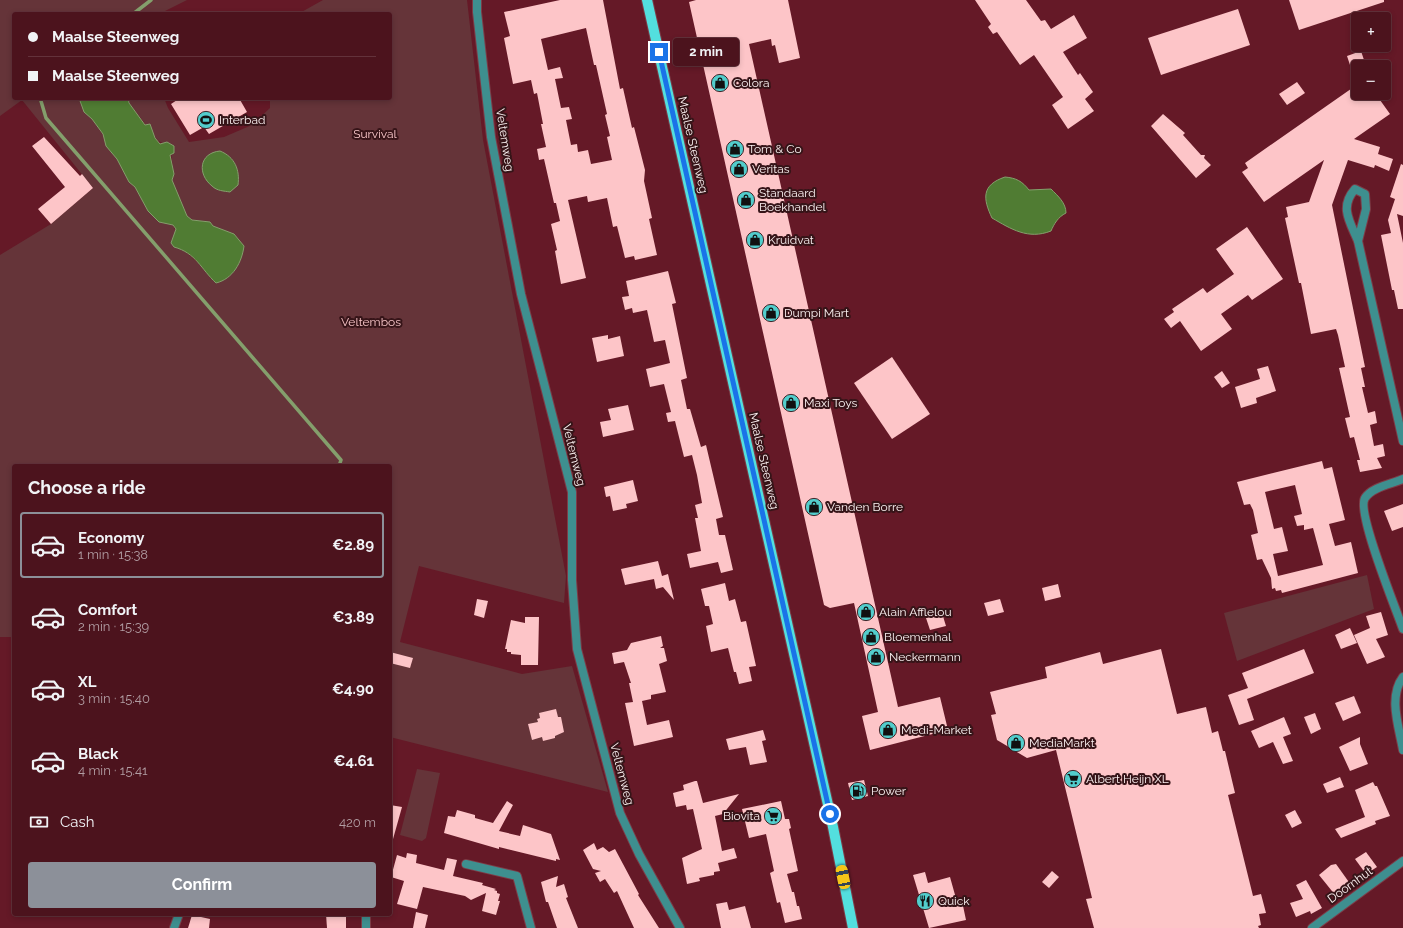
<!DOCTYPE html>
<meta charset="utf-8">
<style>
:root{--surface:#4c131d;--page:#56202a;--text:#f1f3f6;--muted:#b29ea4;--line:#63323b;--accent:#8c9099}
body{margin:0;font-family:Raleway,sans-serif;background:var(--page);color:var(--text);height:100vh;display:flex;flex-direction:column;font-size:15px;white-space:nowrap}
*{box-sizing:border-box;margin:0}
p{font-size:13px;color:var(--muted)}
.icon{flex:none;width:22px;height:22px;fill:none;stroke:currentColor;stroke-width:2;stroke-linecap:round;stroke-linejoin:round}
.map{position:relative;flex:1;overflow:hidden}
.drawer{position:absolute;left:12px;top:464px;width:380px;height:452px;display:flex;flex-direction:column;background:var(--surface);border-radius:4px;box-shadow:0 2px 6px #0003,0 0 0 1px var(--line)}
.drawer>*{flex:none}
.top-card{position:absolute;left:12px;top:12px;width:380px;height:88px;border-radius:4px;box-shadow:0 2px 6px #0003,0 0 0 1px var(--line);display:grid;align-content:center;height:88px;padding:0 16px;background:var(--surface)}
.buttons{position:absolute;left:1351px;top:12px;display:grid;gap:8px}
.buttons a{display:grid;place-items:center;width:40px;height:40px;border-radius:4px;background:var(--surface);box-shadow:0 2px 6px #0003,0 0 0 1px var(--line);font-size:20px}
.end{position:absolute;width:18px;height:18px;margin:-9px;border:5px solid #1a73e8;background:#fff;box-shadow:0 0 0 2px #fff}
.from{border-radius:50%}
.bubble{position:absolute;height:28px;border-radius:4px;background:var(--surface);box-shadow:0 2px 6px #0003,0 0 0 1px var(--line);font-size:13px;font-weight:700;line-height:28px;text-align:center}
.car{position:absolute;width:12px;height:24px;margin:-12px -6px;border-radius:5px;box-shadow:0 0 3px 1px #0007;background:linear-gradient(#f5c518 24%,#345 0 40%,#f5c518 0 76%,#345 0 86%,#f5c518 0)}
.top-card b{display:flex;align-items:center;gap:14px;height:38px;font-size:15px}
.top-card b+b{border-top:1px solid var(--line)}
.top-card i{width:10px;height:10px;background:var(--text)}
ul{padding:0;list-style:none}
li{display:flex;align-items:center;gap:12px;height:66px;margin:0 8px 6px;padding:0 8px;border:2px solid transparent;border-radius:4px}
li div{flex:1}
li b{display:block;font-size:15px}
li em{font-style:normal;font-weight:700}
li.selected{border-color:var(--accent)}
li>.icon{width:36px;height:36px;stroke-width:1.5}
h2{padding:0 16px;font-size:18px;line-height:48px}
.pay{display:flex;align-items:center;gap:10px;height:44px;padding:0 16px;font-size:15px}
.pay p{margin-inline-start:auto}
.action{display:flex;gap:8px;margin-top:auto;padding:8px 16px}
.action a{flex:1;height:46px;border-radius:4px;background:var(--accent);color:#fff;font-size:16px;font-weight:700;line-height:46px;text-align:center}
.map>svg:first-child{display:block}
</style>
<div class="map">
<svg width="1403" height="928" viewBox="0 0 1403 928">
<rect width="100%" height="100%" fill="#651927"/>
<g fill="#653439">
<path d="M0,0H187L159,14H14V98H79L84,112L92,119L103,135L106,146L117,159L129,182L135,187L148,211L159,222L173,225L176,232L173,237C184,254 201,262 211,279C232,270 241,270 244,246L234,234L213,226L210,222L192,220L187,216L172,180C176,168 169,158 172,146C155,141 156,141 150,124L146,125L129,103L127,98H164L168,108L189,142L224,137L252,125L270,108V98H390V14H298L323,0H467L483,140L566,576L564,603L419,566L400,642L522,674L572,666L608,792L390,737V466H14V637H0V255L51,224L93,188L22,100L0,116Z"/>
<polygon points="1367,575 1374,609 1237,661 1224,613"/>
<polygon points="417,769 440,773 426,838 422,841 400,835"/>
</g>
<g fill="#507c33" stroke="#849f6c">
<path d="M79,98H128L129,103L145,125L150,124L155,138L160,144L167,142L174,146V153L170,155L174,174L172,180L187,216L192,220L210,222L213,226L234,234L244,246C242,262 233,279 216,283C201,269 196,253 174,247L171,243L176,229L173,225L159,222L148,211L135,187L129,182L117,159L106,146L103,134L92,119L84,112Z"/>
<path d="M220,151C235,157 240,170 238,185L230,192C224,191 217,191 212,186C197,174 199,153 220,151Z"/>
<path d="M1005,177C1016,178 1022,181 1029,190L1051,189C1058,196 1066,203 1066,213C1058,217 1054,224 1051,231C1028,240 1011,229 992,218C983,199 981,185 1005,177Z"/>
</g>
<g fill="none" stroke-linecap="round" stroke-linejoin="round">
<g stroke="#849f6c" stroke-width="3.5">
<polyline points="133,14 151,0"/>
<polyline points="42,98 41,101 46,118 341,460 339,466"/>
</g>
</g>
<g fill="#fdc5c8" fill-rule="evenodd">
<path d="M560,0H603L620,89L623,88L632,128L634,127L645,170L644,181L652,218L649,219L657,255L635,260L634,256L625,258L617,226L613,227L607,198L588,202L587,196L568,200L586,278L561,284L555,251L557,250L551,224L560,221L556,203H554L544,159L539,160L537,149L546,147L541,124H543L537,93L534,94L531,80L513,84L504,38L510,36L504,12ZM586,28L594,65H596L607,114L605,115L610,136L607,137L612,160L591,164L588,150L578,152L577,144L571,145L566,120L572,119L569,107L561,108L555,79L563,78L560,67L548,70L541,39Z"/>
<polygon points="696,0 788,0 800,58 779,63 775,45 772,46 771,39 749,44 898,707 940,697 948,730 870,750 862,716 878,712 854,603 830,608 824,605 689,2"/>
<polygon points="975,0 1026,0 1041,21 1045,20 1051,29 1074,15 1087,38 1063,52 1078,75 1080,73 1093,92 1085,99 1094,111 1068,129 1052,105 1063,97 1034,55 1020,65 997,32 993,34 988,27 991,24"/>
<polygon points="1289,0 1384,0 1384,2 1299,30"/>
<polygon points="1238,9 1250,45 1161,75 1148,38"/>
<polygon points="1361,51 1365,63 1351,68 1347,56"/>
<polygon points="1297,82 1305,93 1287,105 1279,94"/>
<polygon points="1358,84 1358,93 1375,93 1390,114 1354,139 1380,147 1378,154 1393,159 1389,171 1375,165 1374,168 1348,160 1332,205 1365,367 1361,368 1365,387 1362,387 1368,413 1375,411 1377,423 1370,425 1374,446 1383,444 1385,456 1377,458 1382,468 1360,472 1357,460 1360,460 1354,437 1350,438 1345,418 1350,417 1339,368 1345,367 1338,335 1336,329 1311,334 1301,283 1299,283 1285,218 1288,217 1286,207 1309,202 1324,160 1264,202 1242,172 1248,168 1245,163"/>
<polygon points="180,98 239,98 247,112 209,134 204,127 190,135 171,104"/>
<polygon points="1163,114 1185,133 1183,135 1201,155 1205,155 1204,158 1211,165 1196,178 1151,126"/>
<polygon points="44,137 80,176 82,174 93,188 51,224 38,209 65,187 32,146"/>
<polygon points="1401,164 1403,165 1403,216 1397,214 1403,243 1403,309 1398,309 1394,290 1392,290 1381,235 1391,233 1388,220 1395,199 1390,197"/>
<polygon points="1247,227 1283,279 1252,300 1248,295 1221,314 1232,329 1201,351 1180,321 1171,328 1164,319 1174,312 1172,309 1203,288 1207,293 1234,274 1216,249"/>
<polygon points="668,271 676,303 672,304 687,378 681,380 687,409 690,409 701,447 706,445 723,517 716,519 719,535 725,535 733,570 721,573 718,562 690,568 687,554 701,551 695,518 698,518 695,505 702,503 697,475 692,455 684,457 675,421 668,422 666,413 671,412 664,384 650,387 646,369 670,363 665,340 654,342 647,310 633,313 632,308 625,310 622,297 629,296 626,281"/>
<polygon points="608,335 608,339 620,336 624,356 597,362 592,338"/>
<polygon points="892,357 930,414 892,439 854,383"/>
<polygon points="1268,366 1276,391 1256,398 1257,403 1241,408 1235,387 1260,379 1257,369"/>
<polygon points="1222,371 1230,383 1222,388 1214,377"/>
<polygon points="628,405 634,430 603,437 600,422 611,420 608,409"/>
<path d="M1322,461L1324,469L1332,467L1345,520L1329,524L1335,546L1351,542L1358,573L1282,593L1281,590L1276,591L1275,588L1272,589L1271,578L1262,559L1257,560L1251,535L1258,533L1253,510L1250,504L1244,505L1237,482ZM1295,485L1302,514L1294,516L1297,526L1304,525V530L1313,528L1323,565L1278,576L1273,554L1288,551L1282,527L1274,529L1265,492Z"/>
<polygon points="633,480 638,501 626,504 627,508 613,511 610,496 606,497 604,487"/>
<polygon points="1403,504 1403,527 1392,531 1384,511"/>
<polygon points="658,561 662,576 668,574 674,600 663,587 656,589 654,579 625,585 621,569"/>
<polygon points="725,583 729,601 735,599 741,622 746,621 756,666 749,667 752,681 739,684 736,672 734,672 728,648 711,652 706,626 713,624 709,606 705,606 701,589"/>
<polygon points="1058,584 1061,597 1045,601 1042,588"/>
<polygon points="477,599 488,601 484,618 474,615"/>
<polygon points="1000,599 1004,612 988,616 984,603"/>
<polygon points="1381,612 1388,635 1376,639 1385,657 1367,664 1354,635 1370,628 1366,616"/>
<polygon points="942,613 946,626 930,630 926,618"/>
<polygon points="525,617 539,617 538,665 521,665 521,655 511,654 511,652 507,652 507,649 505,649 511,620 525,623"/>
<polygon points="1350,628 1357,643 1341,649 1335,635"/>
<polygon points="661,636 663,646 660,648 664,648 667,661 659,664 666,692 651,695 651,699 642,701 647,725 669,720 673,737 634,746 625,703 633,702 629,683 631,683 624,662 614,664 612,653 627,650 631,643"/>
<polygon points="1161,649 1177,714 1206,707 1212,733 1218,731 1223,751 1225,751 1235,793 1228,795 1253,896 1261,894 1266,913 1259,914 1261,925 1258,926 1259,928 1094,928 1086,899 1092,898 1056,750 1027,758 997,740 991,715 996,714 990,692 1047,678 1045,667 1100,652 1103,664"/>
<polygon points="1304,649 1314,673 1247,699 1254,720 1239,725 1228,695 1248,688 1242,673"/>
<polygon points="390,652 413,658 410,668 390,663"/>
<polygon points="1354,696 1361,713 1343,721 1335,703"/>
<polygon points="556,709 558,717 561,717 564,732 555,736 555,738 543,741 542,737 532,740 528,724 538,722 537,719 540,718 539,713"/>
<polygon points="1315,713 1321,729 1311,734 1304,717"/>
<polygon points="1284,717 1291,734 1283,737 1293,761 1283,764 1273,742 1259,748 1251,731"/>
<polygon points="763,730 766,740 762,741 767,762 750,765 746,747 729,750 726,739"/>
<polygon points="1360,737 1360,744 1368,764 1350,771 1339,747"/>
<polygon points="1340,777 1344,787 1327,793 1323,784"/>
<polygon points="864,780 868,796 852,800 848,783"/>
<polygon points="695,781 697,781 703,803 739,794 723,814 715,816 722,851 734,848 737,858 718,863 720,871 714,872 714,875 699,878 700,881 687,884 682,858 702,849 693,809 687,810 686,805 676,807 673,793 684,790 683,785"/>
<polygon points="1373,782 1375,786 1377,786 1390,816 1375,821 1376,824 1341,838 1335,829 1365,817 1355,790"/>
<polygon points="507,801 513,805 499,831 520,836 523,825 551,834 560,860 556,859 556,861 499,847 499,849 444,833 448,816 455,817 457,810 475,815 475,818 493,823"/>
<polygon points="781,801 785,819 789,819 791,828 789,829 798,871 787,874 792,892 794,892 797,906 799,906 802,919 785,923 780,902 777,903 770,873 774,871 766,834 749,838 742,809"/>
<polygon points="390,805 402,807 393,839 390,839"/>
<polygon points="1295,810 1302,823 1292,828 1285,815"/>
<polygon points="594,843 597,850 603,847 609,852 615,849 639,894 638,895 659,928 634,928 617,891 614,893 605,879 600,882 595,873 601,871 593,869 583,850"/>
<polygon points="1366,852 1377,867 1366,874 1355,859"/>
<polygon points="407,853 417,855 416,863 444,870 447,858 457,860 453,876 483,883 482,885 496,889 494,890 497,891 497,893 500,894 498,901 500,901 496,915 482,911 486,893 471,900 465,896 423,887 417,909 397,904 404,881 391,877 397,855 406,858"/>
<polygon points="1336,864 1351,885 1336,896 1319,875 1331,865"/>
<polygon points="1052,871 1059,877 1049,888 1042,882"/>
<polygon points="925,872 928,883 950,877 957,902 962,901 966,920 929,928 913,875"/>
<polygon points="558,876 556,887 564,884 568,897 566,898 578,928 557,928 548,902 546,902 541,882"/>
<polygon points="1306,880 1322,908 1311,914 1310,911 1296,917 1290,903 1303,899 1296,885"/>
<polygon points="727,902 729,910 745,906 751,928 721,928 716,904"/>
<polygon points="416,912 428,915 425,928 413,928"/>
<polygon points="326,914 346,914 346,928 327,928"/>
<polygon points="192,915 210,919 209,928 188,928"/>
</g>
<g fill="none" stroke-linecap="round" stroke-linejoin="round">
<defs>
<g id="minor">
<polyline points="477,0 477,12 491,137 521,294 572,492 572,580 577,649 620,813 639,854 680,928"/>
<path d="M1358,241L1366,209L1365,194L1355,189C1339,207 1350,222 1358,241L1403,441"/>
<path d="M1403,479C1392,484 1372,487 1365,498C1356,511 1396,609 1403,629"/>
<path d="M1403,677C1388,697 1399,727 1403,750"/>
<polyline points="466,864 517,876 531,928"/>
<polyline points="366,914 366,928"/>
<polyline points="174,928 179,914"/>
<polyline points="1312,928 1403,861"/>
</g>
<polyline id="primary" points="647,0 833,827 853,928"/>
</defs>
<use href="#minor" stroke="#7d3c47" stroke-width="10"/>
<use href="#primary" stroke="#7d3c47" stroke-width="12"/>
<use href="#minor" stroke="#3e8f8f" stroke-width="8"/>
<use href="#primary" stroke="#53dfde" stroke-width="10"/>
</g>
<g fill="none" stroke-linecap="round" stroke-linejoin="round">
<polyline stroke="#1a73e8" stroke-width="5" points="659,52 830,814"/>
</g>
<defs>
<symbol id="shop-disc" viewBox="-11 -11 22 22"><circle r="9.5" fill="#52cdcc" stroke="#361418"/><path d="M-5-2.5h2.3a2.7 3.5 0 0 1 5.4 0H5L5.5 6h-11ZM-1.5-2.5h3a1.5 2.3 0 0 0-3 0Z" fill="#111"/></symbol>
<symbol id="stadium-disc" viewBox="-11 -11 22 22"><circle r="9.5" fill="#52cdcc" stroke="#361418"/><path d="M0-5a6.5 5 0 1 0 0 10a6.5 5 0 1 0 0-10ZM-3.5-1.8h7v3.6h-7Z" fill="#111"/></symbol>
<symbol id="supermarket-disc" viewBox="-11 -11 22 22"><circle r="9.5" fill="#52cdcc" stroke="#361418"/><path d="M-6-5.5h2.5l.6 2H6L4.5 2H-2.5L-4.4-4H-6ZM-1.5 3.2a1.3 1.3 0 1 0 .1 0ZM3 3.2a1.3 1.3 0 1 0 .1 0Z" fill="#111"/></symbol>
<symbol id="fuel-disc" viewBox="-11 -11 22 22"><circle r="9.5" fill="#52cdcc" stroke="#361418"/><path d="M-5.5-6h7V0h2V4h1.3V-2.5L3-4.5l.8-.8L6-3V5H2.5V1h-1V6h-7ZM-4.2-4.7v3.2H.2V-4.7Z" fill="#111"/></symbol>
<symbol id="restaurant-disc" viewBox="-11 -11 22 22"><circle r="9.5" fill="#52cdcc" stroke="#361418"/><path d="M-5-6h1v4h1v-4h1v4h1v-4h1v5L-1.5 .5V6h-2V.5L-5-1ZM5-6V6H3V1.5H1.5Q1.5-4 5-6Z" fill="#111"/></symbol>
</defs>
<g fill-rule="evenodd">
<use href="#shop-disc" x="710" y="73" width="20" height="20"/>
<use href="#stadium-disc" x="196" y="110" width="20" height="20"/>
<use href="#shop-disc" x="725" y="139" width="20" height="20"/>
<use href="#shop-disc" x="729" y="159" width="20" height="20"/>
<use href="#shop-disc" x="736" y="190" width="20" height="20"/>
<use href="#shop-disc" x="745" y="230" width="20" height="20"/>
<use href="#shop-disc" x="761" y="303" width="20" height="20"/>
<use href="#shop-disc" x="781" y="393" width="20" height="20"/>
<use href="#shop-disc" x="804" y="497" width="20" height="20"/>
<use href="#shop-disc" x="856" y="602" width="20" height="20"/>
<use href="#shop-disc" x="861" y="627" width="20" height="20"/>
<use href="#shop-disc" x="866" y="647" width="20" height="20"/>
<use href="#shop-disc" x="878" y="720" width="20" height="20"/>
<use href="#shop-disc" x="1006" y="733" width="20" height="20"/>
<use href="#supermarket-disc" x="1063" y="769" width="20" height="20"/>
<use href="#fuel-disc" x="848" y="781" width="20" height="20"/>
<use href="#supermarket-disc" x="763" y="806" width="20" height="20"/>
<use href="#restaurant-disc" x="915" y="891" width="20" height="20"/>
</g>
<g text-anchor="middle" stroke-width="4" stroke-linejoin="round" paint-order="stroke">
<g font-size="12" fill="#fcf2f2" stroke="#361418" text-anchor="start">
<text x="733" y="87">Colora</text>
<text x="219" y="124">Interbad</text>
<text x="748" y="153">Tom &amp; Co</text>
<text x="752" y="173">Veritas</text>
<text x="759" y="197">Standaard<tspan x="759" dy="14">Boekhandel</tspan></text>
<text x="768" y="244">Kruidvat</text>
<text x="784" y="317">Dumpi Mart</text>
<text x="804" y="407">Maxi Toys</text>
<text x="827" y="511">Vanden Borre</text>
<text x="879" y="616">Alain Afflelou</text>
<text x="884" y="641">Bloemenhal</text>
<text x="889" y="661">Neckermann</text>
<text x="901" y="734">Medi-Market</text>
<text x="1029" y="747">MediaMarkt</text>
<text x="1086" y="783">Albert Heijn XL</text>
<text x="871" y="795">Power</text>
<text x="760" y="820" text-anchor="end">Biovita</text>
<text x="938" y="905">Quick</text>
</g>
<g font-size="12" fill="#f8c5c8" stroke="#361418">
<text x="375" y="138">Survival</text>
<text x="371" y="326">Veltembos</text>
</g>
<g font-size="12" fill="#fcf2f2" stroke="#361418">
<text transform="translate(505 140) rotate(81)" y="4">Veltemweg</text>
<text transform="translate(693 145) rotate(77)" y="4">Maalse Steenweg</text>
<text transform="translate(574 455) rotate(76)" y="4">Veltemweg</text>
<text transform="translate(764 461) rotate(77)" y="4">Maalse Steenweg</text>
<text transform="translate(622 774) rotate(75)" y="4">Veltemweg</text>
<text transform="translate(1350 885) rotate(-36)" y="4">Doornhut</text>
</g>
</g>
</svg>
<div class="buttons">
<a>+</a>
<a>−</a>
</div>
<i class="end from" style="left:830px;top:814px"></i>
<i class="end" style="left:659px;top:52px"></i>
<div class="bubble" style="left:673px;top:38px;width:66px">2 min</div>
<i class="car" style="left:843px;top:877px;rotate:349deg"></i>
<div class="top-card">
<b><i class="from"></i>Maalse Steenweg</b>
<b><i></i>Maalse Steenweg</b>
</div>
<section class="drawer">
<h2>Choose a ride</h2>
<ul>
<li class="selected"><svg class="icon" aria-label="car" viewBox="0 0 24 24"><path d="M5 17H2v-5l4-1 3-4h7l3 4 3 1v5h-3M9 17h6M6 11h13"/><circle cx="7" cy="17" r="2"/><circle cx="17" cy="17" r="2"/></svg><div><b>Economy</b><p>1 min · 15:38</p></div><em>€2.89</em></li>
<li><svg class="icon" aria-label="car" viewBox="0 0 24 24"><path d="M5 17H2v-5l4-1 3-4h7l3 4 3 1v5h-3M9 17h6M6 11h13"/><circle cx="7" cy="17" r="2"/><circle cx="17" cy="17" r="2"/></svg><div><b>Comfort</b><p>2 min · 15:39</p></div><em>€3.89</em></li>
<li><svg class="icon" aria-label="car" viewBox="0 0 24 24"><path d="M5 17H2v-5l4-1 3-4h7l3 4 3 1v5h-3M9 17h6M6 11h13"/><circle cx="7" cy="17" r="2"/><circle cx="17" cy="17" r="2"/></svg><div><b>XL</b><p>3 min · 15:40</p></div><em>€4.90</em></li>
<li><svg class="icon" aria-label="car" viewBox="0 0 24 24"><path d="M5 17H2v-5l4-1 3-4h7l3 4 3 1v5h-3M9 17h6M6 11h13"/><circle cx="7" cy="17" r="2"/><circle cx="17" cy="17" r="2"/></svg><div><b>Black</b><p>4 min · 15:41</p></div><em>€4.61</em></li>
</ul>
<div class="pay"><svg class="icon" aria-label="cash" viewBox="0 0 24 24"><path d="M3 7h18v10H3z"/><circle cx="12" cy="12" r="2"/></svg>Cash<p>420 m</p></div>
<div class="action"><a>Confirm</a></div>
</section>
</div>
